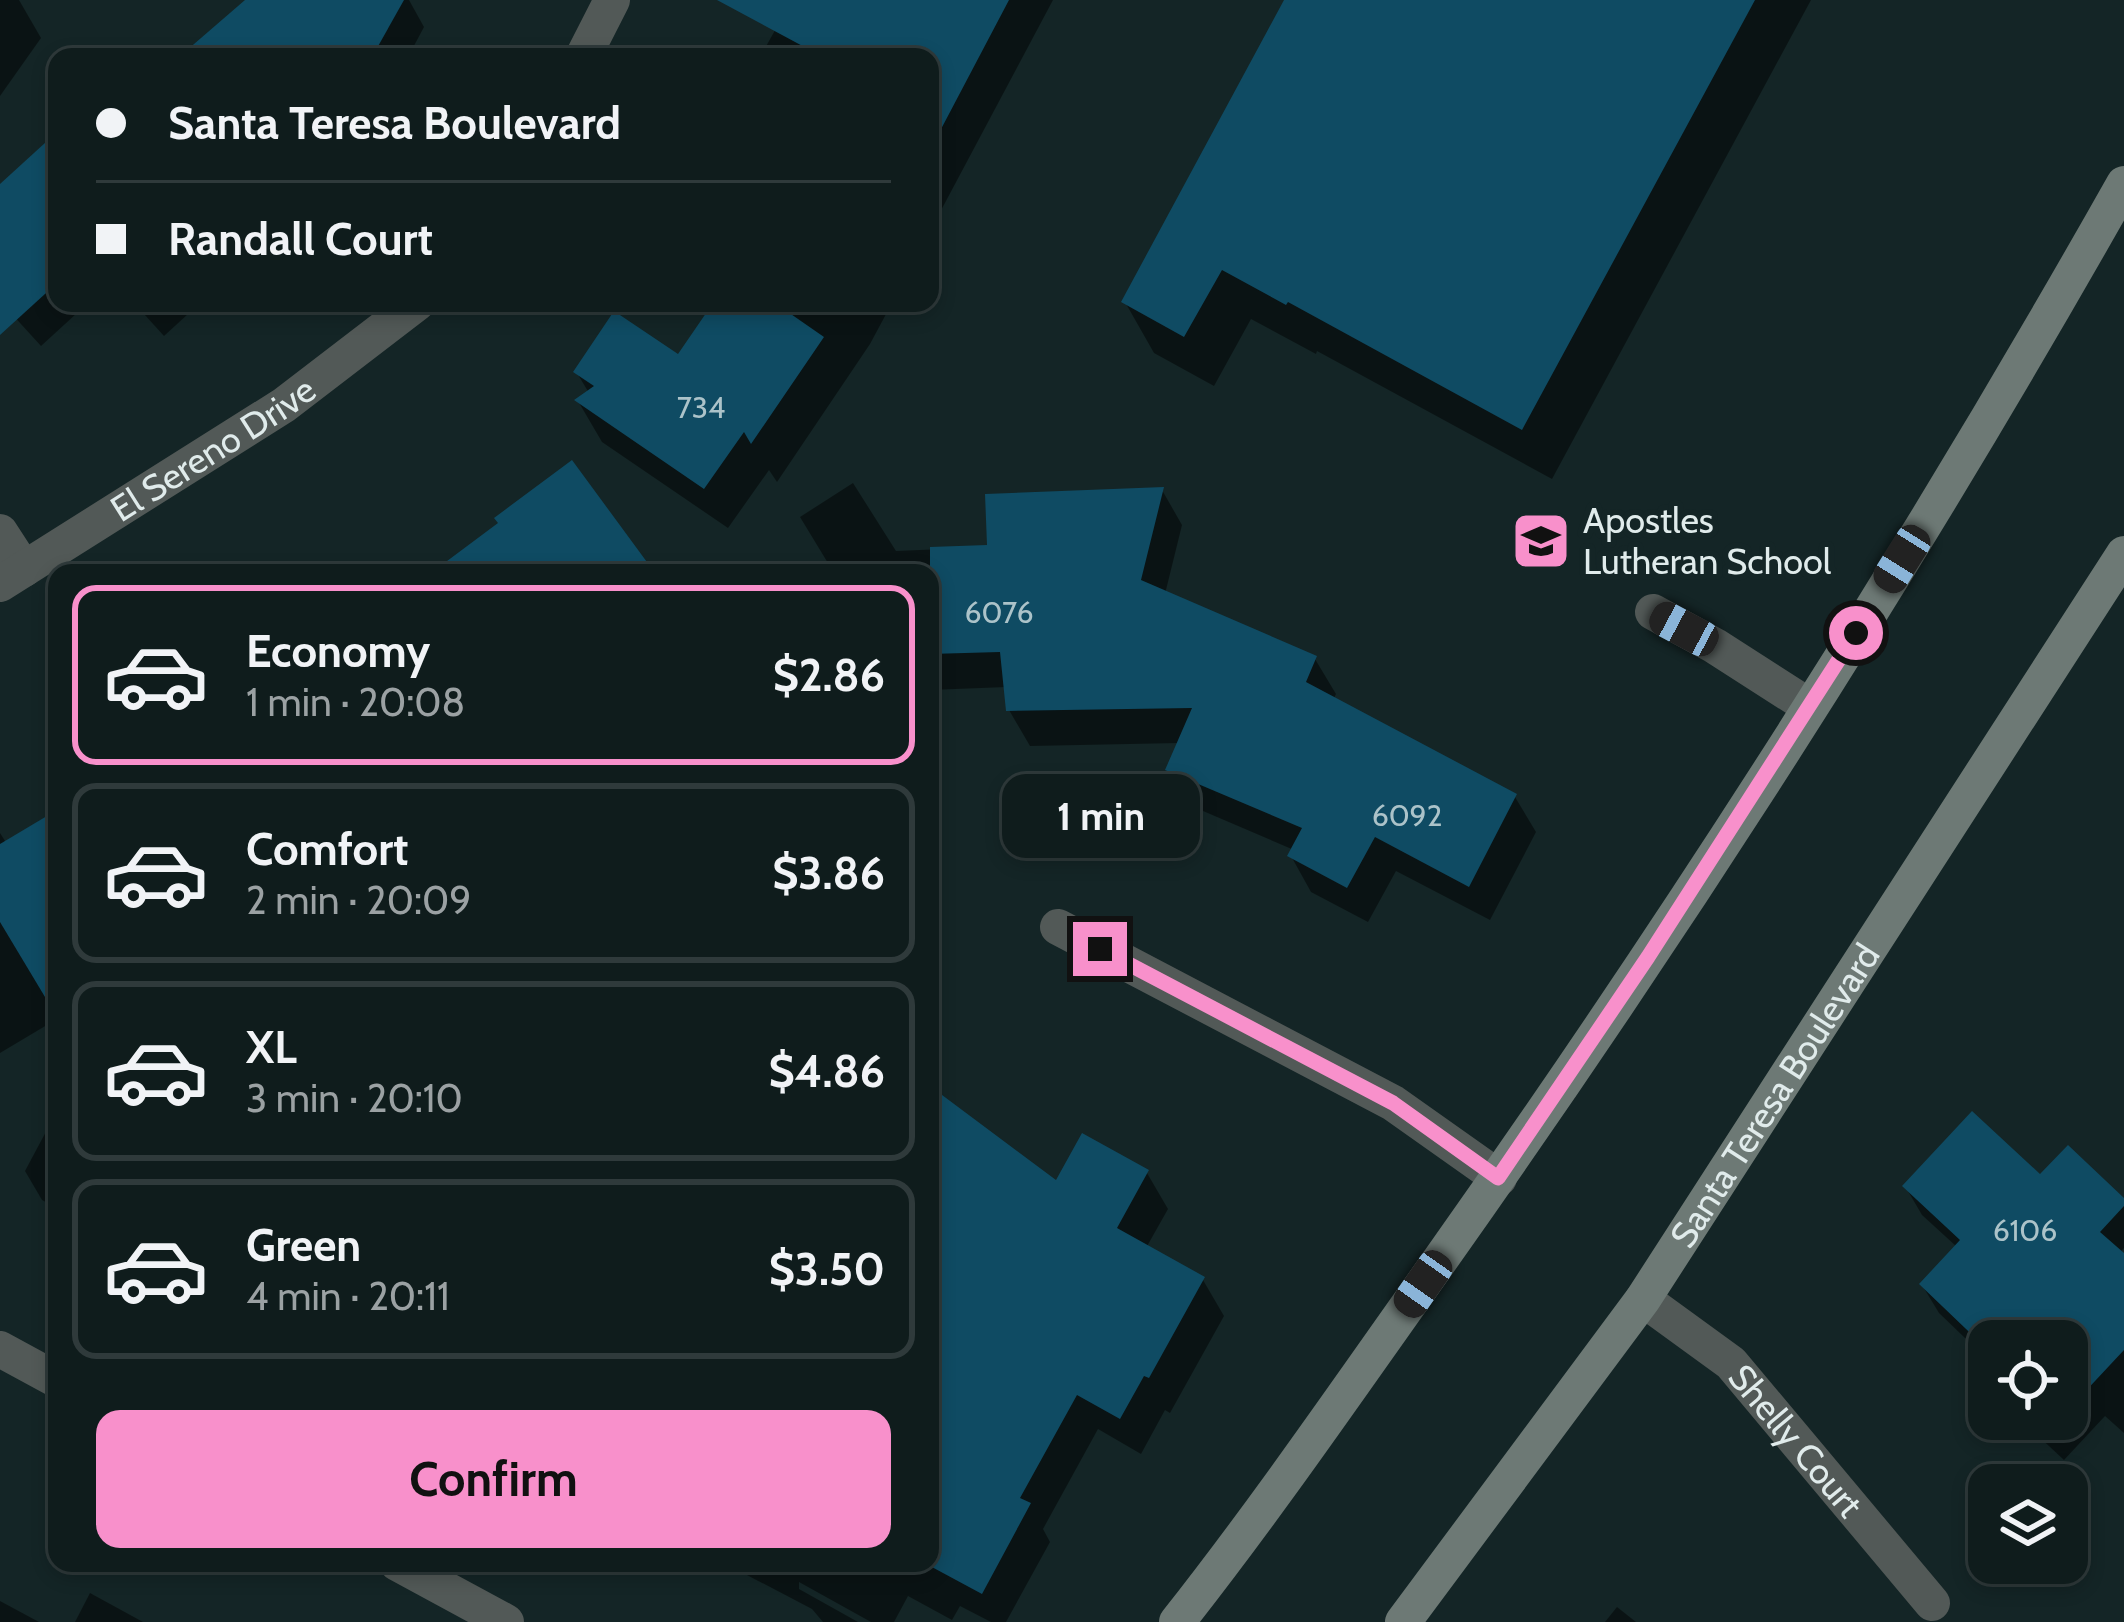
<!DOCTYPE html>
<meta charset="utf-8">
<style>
:root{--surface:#0f1c1c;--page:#182525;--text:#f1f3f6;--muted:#9ba1a3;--line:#2f3a3b;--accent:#f890cb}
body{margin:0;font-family:Cabin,sans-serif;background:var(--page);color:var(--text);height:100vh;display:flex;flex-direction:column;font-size:45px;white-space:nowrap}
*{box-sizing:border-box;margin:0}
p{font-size:39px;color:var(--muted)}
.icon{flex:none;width:66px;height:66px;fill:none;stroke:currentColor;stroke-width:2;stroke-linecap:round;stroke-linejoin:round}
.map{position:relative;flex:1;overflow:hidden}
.details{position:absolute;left:48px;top:564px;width:891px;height:1008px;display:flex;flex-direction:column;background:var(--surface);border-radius:24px;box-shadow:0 6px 18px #0003,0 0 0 3px var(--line)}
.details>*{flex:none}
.banner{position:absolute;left:48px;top:48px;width:891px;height:264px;border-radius:24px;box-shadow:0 6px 18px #0003,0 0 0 3px var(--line);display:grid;align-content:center;height:264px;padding:0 48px;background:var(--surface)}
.tools{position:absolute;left:1968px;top:1320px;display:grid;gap:24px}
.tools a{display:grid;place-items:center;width:120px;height:120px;border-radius:24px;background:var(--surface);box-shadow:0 6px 18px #0003,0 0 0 3px var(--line);font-size:60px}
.end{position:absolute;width:54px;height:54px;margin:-27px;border:15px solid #f890cb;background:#111;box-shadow:0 0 0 6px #111}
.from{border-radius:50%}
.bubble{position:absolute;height:84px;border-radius:24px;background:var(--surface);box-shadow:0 6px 18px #0003,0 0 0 3px var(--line);font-size:39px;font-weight:700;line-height:84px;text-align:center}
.car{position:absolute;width:36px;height:72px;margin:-36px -18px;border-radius:15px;box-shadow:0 0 9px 3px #0007;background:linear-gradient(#222 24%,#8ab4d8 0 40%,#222 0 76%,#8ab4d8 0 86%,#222 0)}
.banner b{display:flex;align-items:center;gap:42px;height:114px;font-size:45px}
.banner b+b{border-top:3px solid var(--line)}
.banner i{width:30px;height:30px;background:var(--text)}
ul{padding:21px 0 0;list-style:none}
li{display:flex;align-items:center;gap:36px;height:180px;margin:0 24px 18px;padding:0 24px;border:6px solid var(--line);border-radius:24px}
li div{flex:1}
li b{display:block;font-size:45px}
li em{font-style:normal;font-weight:700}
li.current{border-color:var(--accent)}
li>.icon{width:108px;height:108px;stroke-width:1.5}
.button{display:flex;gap:24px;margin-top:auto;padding:24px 48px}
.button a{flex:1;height:138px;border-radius:24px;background:var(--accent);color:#111;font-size:48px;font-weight:700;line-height:138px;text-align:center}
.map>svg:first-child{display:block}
</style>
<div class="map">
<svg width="2124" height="1622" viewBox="0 0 2124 1622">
<rect width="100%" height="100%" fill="#142526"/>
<g fill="#0007">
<polygon points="0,0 19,0 41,38 0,96"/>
<polygon points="249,0 409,0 424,27 408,57 184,57"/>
<polygon points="792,0 1053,0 930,231 930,57 760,57"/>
<polygon points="1287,0 1811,0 1552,479 1317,351 1316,354 1251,319 1214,386 1154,353 1125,302"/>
<polygon points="57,154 57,303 88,303 41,346 0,301 0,188"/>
<polygon points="134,303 200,303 164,336"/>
<polygon points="716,303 892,303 870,344 777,482 769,470 728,528 602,442 578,401 589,393 577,373 679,358"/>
<polygon points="853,483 896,551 990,547 1162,490 1182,525 1165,594 1315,659 1336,694 1333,700 1515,797 1536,832 1490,920 1396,871 1368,922 1311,892 1291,856 1294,850 1189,805 1168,770 1180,743 1030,746 1009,710 1007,687 930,690 930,573 834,573 800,517"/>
<polygon points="57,813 57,1019 0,1053 0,833 7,844"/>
<polygon points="930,1104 1057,1184 1147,1173 1168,1209 1146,1248 1203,1280 1224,1316 1170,1413 1165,1410 1141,1454 1098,1429 1043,1529 1050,1542 1006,1622 991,1622 960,1606 952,1620 908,1596 894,1622 871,1622 799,1582 799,1589 858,1622 823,1622 812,1609 724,1563 930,1563"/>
<polygon points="57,1111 57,1208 42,1200 25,1171"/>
<polygon points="2040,1179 2124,1203 2124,1248 2119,1253 2124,1258 2124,1433 2105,1416 2064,1460 2020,1419 2067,1419 2067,1341 1989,1341 1989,1361 1939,1313 1922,1285 1957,1247 1922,1215 1905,1186"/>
<polygon points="90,1593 143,1622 75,1622"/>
<polygon points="0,1601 39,1622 0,1622"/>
<polygon points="1617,1607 1636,1622 1605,1622"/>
</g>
<g fill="#0f4b63">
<polygon points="245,0 404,0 372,57 179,57"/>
<polygon points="717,0 1009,0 930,150 930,57 823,57"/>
<polygon points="1284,0 1755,0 1522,430 1288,302 1286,305 1222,270 1184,337 1121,302"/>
<polygon points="57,132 57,283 0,335 0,184"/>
<polygon points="713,303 775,303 824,337 751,444 744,432 704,489 574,400 594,386 573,372 614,311 678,354"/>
<polygon points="572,460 655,573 431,573 498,523 494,518"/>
<polygon points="1164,487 1141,580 1317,656 1306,682 1517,794 1469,887 1375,837 1347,888 1287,856 1302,828 1165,770 1192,708 1006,711 1000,652 930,654 930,547 987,545 985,494"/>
<polygon points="57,810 57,1017 0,922 0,844"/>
<polygon points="930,1086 1056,1180 1082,1133 1149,1170 1117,1228 1205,1277 1149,1378 1144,1376 1120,1419 1077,1395 1020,1498 1031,1503 982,1594 930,1566"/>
<polygon points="1972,1111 2040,1174 2068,1145 2124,1198 2124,1206 2100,1232 2124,1253 2124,1350 2067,1411 2067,1341 1989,1341 1989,1351 1919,1284 1960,1240 1902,1186"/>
</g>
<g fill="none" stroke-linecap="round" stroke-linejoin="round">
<polyline stroke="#525957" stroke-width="36" points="1653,612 1715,646 1810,707"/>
<g stroke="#525957" stroke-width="36">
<polyline points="583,57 612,0"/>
<polyline points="0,532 24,569"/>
<path id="s1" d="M0,584L284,405L417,303"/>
<polyline points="1058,927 1393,1103 1499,1178"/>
<path id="s2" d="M1643,1299L1731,1363L1932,1603"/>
<polyline points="0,1349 57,1380"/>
<polyline points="397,1563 506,1622"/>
</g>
<g stroke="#6d7975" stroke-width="36">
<path d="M1177,1622C1267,1508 1349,1388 1433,1270C1681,920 1913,558 2124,184"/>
<path id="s3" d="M1403,1622L1643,1299L2124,554"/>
</g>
</g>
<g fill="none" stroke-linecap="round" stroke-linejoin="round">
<polyline stroke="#f890cb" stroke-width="15" points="1100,949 1393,1103 1498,1178 1648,957 1856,633"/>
</g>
<defs>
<symbol id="school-square" viewBox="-11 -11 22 22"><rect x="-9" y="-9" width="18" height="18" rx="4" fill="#f890cb" stroke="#142526"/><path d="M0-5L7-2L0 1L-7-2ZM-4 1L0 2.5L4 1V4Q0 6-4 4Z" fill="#111"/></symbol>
</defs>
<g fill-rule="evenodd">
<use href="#school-square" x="1508" y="508" width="66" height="66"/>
</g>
<g text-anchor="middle" stroke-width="12" stroke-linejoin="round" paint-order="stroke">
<g font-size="30" fill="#acc3c9">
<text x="701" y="418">734</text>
<text x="999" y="623">6076</text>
<text x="1407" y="826">6092</text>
<text x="2025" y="1241">6106</text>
</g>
<g font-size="36" fill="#e0ebeb" stroke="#142526">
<text dy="13" stroke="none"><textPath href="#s1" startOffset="252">El Sereno Drive</textPath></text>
<text dy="13" stroke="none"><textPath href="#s3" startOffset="645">Santa Teresa Boulevard</textPath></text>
<text dy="13" stroke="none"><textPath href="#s2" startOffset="210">Shelly Court</textPath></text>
</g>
<g font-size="36" fill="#e0ebeb" stroke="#142526" text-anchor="start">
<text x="1583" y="533">Apostles<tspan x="1583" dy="41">Lutheran School</tspan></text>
</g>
</g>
</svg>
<div class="tools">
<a><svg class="icon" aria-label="locate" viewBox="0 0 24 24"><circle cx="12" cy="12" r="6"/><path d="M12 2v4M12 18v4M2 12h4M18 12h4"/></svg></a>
<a><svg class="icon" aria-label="layers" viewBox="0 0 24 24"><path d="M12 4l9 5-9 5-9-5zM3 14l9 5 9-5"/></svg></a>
</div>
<i class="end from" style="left:1856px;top:633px"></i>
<i class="end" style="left:1100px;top:949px"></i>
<div class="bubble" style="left:1002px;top:774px;width:198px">1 min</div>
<i class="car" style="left:1902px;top:559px;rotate:212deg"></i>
<i class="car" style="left:1684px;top:629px;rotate:298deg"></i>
<i class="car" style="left:1423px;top:1284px;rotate:215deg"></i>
<div class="banner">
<b><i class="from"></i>Santa Teresa Boulevard</b>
<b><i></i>Randall Court</b>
</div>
<section class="details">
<ul>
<li class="current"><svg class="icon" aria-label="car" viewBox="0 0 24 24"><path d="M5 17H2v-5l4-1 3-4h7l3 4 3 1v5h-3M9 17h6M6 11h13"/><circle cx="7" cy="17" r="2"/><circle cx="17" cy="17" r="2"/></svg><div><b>Economy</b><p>1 min · 20:08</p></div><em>$2.86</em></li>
<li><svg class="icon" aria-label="car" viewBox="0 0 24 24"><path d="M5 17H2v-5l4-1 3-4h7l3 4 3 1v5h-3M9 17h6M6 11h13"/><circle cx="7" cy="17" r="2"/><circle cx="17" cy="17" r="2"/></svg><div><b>Comfort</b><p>2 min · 20:09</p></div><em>$3.86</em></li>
<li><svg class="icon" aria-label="car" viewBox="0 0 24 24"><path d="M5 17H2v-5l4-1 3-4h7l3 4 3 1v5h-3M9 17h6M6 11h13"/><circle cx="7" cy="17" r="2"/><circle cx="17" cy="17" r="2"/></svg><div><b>XL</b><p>3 min · 20:10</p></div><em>$4.86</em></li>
<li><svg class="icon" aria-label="car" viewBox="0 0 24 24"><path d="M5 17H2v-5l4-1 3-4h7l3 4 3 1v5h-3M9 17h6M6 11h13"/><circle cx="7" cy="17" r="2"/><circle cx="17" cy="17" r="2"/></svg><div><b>Green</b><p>4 min · 20:11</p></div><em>$3.50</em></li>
</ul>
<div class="button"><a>Confirm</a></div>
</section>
</div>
